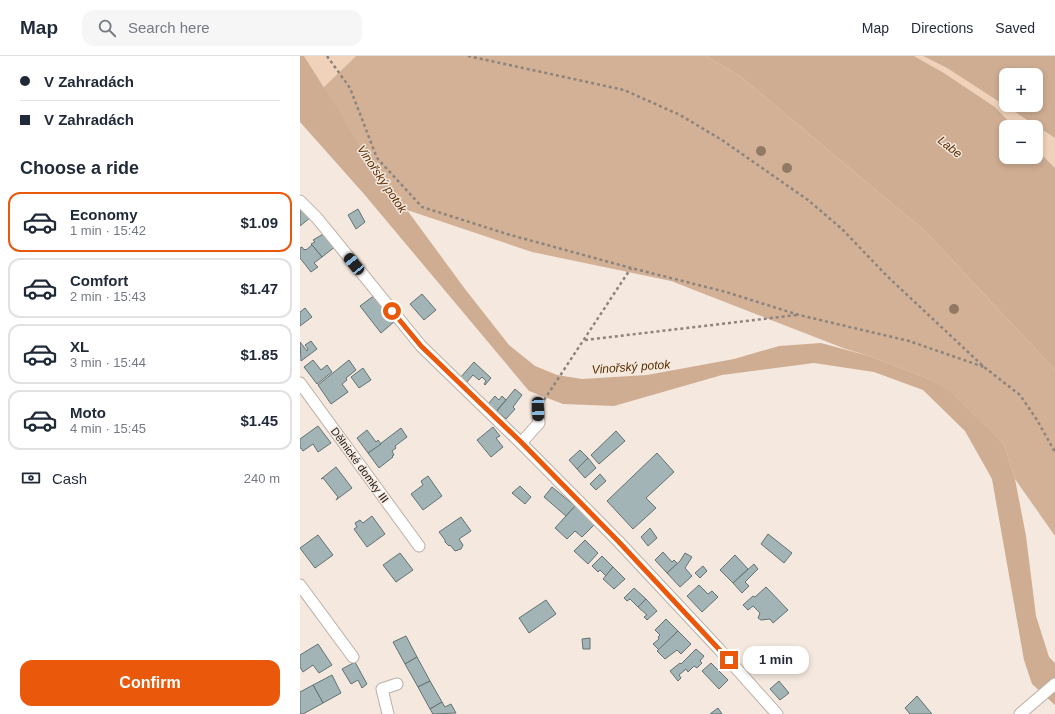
<!DOCTYPE html>
<meta charset="utf-8">
<style>
:root{--surface:#fff;--page:#f6f6f7;--text:#1f2937;--muted:#747a83;--line:#e0e1e3;--accent:#ea580c}
body{margin:0;font-family:Arial,sans-serif;background:var(--page);color:var(--text);height:100vh;display:flex;flex-direction:column;font-size:15px;white-space:nowrap}
*{box-sizing:border-box;margin:0}
p{font-size:13px;color:var(--muted)}
.icon{flex:none;width:22px;height:22px;fill:none;stroke:currentColor;stroke-width:2;stroke-linecap:round;stroke-linejoin:round}
.map{position:relative;flex:1;overflow:hidden}
.details{display:flex;flex-direction:column;background:var(--surface);width:300px}
.details>*{flex:none}
.hud{display:grid;align-content:center;height:88px;padding:0 20px;background:var(--surface)}
.buttons{position:absolute;left:699px;top:12px;display:grid;gap:8px}
.buttons a{display:grid;place-items:center;width:44px;height:44px;border-radius:8px;background:var(--surface);box-shadow:0 2px 6px #0003;font-size:20px}
.end{position:absolute;width:18px;height:18px;margin:-9px;border:5px solid #ea580c;background:#fff;box-shadow:0 0 0 2px #fff}
.from{border-radius:50%}
.bubble{position:absolute;height:28px;border-radius:12px;background:var(--surface);box-shadow:0 2px 6px #0003;font-size:13px;font-weight:600;line-height:28px;text-align:center}
.car{position:absolute;width:12px;height:24px;margin:-12px -6px;border-radius:5px;box-shadow:0 0 3px 1px #0007;background:linear-gradient(#222 24%,#8ab4d8 0 40%,#222 0 76%,#8ab4d8 0 86%,#222 0)}
.hud b{display:flex;align-items:center;gap:14px;height:38px;font-size:15px}
.hud b+b{border-top:1px solid var(--line)}
.hud i{width:10px;height:10px;background:var(--text)}
ul{padding:0;list-style:none}
li{display:flex;align-items:center;gap:12px;height:60px;margin:0 8px 6px;padding:0 12px;border:2px solid var(--line);border-radius:12px}
li div{flex:1}
li b{display:block;font-size:15px}
li em{font-style:normal;font-weight:600}
li.on{border-color:var(--accent)}
li>.icon{width:36px;height:36px;stroke-width:1.5}
h2{padding:0 20px;font-size:18px;line-height:48px}
.pay{display:flex;align-items:center;gap:10px;height:44px;padding:0 20px;font-size:15px}
.pay p{margin-inline-start:auto}
.primary-button{display:flex;gap:8px;margin-top:auto;padding:8px 20px}
.primary-button a{flex:1;height:46px;border-radius:12px;background:var(--accent);color:#fff;font-size:16px;font-weight:600;line-height:46px;text-align:center}
header{display:flex;align-items:center;gap:24px;box-sizing:border-box;height:56px;padding:0 20px;background:var(--surface);border-bottom:1px solid var(--line)}
header strong{font-size:19px}
nav{display:flex;gap:22px;margin-inline-start:auto;font-size:14px}
.search{width:280px;height:36px;background:var(--page);display:flex;align-items:center;gap:10px;box-sizing:border-box;padding:0 14px;border-radius:12px;color:var(--muted);font-size:15px}
main{display:flex;flex:1;min-height:0}
.map>svg:first-child{display:block}
</style>
<header>
<strong>Map</strong>
<div class="search"><svg class="icon" aria-label="search" viewBox="0 0 24 24"><circle cx="10" cy="10" r="6"/><path d="M15 15l6 6"/></svg>Search here</div>
<nav><a>Map</a><a>Directions</a><a>Saved</a></nav>
</header>
<main>
<section class="details">
<div class="hud">
<b><i class="from"></i>V Zahradách</b>
<b><i></i>V Zahradách</b>
</div>
<h2>Choose a ride</h2>
<ul>
<li class="on"><svg class="icon" aria-label="car" viewBox="0 0 24 24"><path d="M5 17H2v-5l4-1 3-4h7l3 4 3 1v5h-3M9 17h6M6 11h13"/><circle cx="7" cy="17" r="2"/><circle cx="17" cy="17" r="2"/></svg><div><b>Economy</b><p>1 min · 15:42</p></div><em>$1.09</em></li>
<li><svg class="icon" aria-label="car" viewBox="0 0 24 24"><path d="M5 17H2v-5l4-1 3-4h7l3 4 3 1v5h-3M9 17h6M6 11h13"/><circle cx="7" cy="17" r="2"/><circle cx="17" cy="17" r="2"/></svg><div><b>Comfort</b><p>2 min · 15:43</p></div><em>$1.47</em></li>
<li><svg class="icon" aria-label="car" viewBox="0 0 24 24"><path d="M5 17H2v-5l4-1 3-4h7l3 4 3 1v5h-3M9 17h6M6 11h13"/><circle cx="7" cy="17" r="2"/><circle cx="17" cy="17" r="2"/></svg><div><b>XL</b><p>3 min · 15:44</p></div><em>$1.85</em></li>
<li><svg class="icon" aria-label="car" viewBox="0 0 24 24"><path d="M5 17H2v-5l4-1 3-4h7l3 4 3 1v5h-3M9 17h6M6 11h13"/><circle cx="7" cy="17" r="2"/><circle cx="17" cy="17" r="2"/></svg><div><b>Moto</b><p>4 min · 15:45</p></div><em>$1.45</em></li>
</ul>
<div class="pay"><svg class="icon" aria-label="cash" viewBox="0 0 24 24"><path d="M3 7h18v10H3z"/><circle cx="12" cy="12" r="2"/></svg>Cash<p>240 m</p></div>
<div class="primary-button"><a>Confirm</a></div>
</section>
<div class="map">
<svg width="755" height="658" viewBox="0 0 755 658">
<rect width="100%" height="100%" fill="#f5e8de"/>
<g fill="#f0d1b9">
<polygon points="4,0 56,0 23,32"/>
<polygon points="614,0 623,0 647,12 755,82 755,112 736,93 736,71 714,71 695,51 644,17"/>
</g>
<polygon fill="#d2b197" points="56,0 406,0 441,21 626,176 755,314 755,480 715,423 704,389 629,323 569,300 543,292 371,225 232,196 107,154 63,94 23,32"/>
<g fill="#cead93" fill-rule="evenodd">
<polygon points="0,0 4,0 63,94 165,233 209,289 235,310 257,319 282,323 347,319 434,303 479,290 521,287 569,300 629,323 650,336 704,389 715,423 726,480 736,560 749,601 755,607 755,649 732,628 724,604 692,423 665,375 623,334 574,316 514,307 422,319 314,350 263,348 229,335 64,138 0,66"/>
<polygon points="406,0 614,0 644,17 695,51 714,71 706,71 706,101 736,101 736,93 755,112 755,314 626,176 441,21"/>
<path d="M623,0H755V82L647,12ZM706,19H736V49H706Z"/>
</g>
<g fill="#a3b4b6" stroke="#627273">
<polygon points="0,153 11,161 0,170"/>
<polygon points="58,153 65,166 56,173 48,159"/>
<polygon points="25,177 36,190 22,201 11,188 15,186 13,184"/>
<polygon points="12,189 22,201 14,207 18,211 11,216 0,202 0,192 2,191 4,194 5,193 6,194"/>
<polygon points="122,238 136,254 124,264 110,248"/>
<polygon points="75,239 95,265 81,277 60,250"/>
<polygon points="5,252 12,261 0,270 0,256"/>
<polygon points="11,285 17,293 1,305 0,286 7,295 8,293 5,289"/>
<polygon points="13,304 21,314 27,309 32,316 17,328 4,311"/>
<polygon points="49,304 56,314 46,322 47,324 42,328 48,336 31,348 18,329"/>
<polygon points="174,306 191,322 185,329 184,328 186,325 182,321 179,324 173,319 166,327 160,322"/>
<polygon points="63,312 71,324 59,332 51,321"/>
<polygon points="215,333 222,339 213,351 215,353 206,363 197,355"/>
<polygon points="195,340 199,344 202,340 206,344 196,355 188,348"/>
<polygon points="18,370 31,387 18,396 13,388 3,395 1,392 0,392 0,383"/>
<polygon points="193,371 200,380 196,382 203,391 191,401 177,384"/>
<polygon points="101,372 107,381 95,390 96,392 92,395 94,399 92,400 93,401 79,412 68,397"/>
<polygon points="67,374 76,386 78,384 81,388 68,397 57,382"/>
<polygon points="316,375 325,385 299,408 291,399"/>
<polygon points="280,394 288,402 277,413 269,404"/>
<polygon points="357,397 374,416 346,442 356,452 333,473 307,445"/>
<polygon points="288,402 296,412 285,422 277,413"/>
<polygon points="36,411 52,432 36,444 38,441 23,422 21,423"/>
<polygon points="300,418 306,425 296,434 290,428"/>
<polygon points="128,420 142,440 123,454 111,438 123,429 121,425"/>
<polygon points="220,430 231,441 225,448 212,437"/>
<polygon points="252,431 275,450 266,460 244,441"/>
<polygon points="276,449 294,469 282,481 275,475 267,483 255,472"/>
<polygon points="72,460 85,478 67,491 54,473 57,471 55,467 60,464 63,467"/>
<polygon points="161,461 171,475 159,483 163,489 161,493 155,495 150,489 149,490 145,486 145,484 139,476"/>
<polygon points="350,472 357,482 348,490 341,481"/>
<polygon points="468,478 492,497 484,507 461,488"/>
<polygon points="18,479 33,499 15,512 0,492"/>
<polygon points="285,484 298,497 288,508 274,495"/>
<polygon points="363,496 372,506 374,504 378,508 367,517 355,504"/>
<polygon points="100,497 113,514 96,526 83,509"/>
<polygon points="385,497 392,501 385,512 392,520 380,531 367,517 380,505"/>
<polygon points="435,499 448,513 433,527 420,514"/>
<polygon points="302,500 313,511 306,520 300,514 298,516 292,510"/>
<polygon points="454,508 458,513 445,526 449,530 442,537 433,527"/>
<polygon points="403,510 407,515 400,522 395,517"/>
<polygon points="313,511 325,523 314,533 303,523"/>
<polygon points="399,529 408,538 412,535 418,541 402,556 387,540"/>
<polygon points="466,531 488,554 473,567 470,563 461,564 458,562 460,557 453,550 448,554 443,549 453,540 455,541"/>
<polygon points="334,532 346,543 338,551 330,543 327,545 324,542"/>
<polygon points="346,543 357,555 347,564 344,561 347,559 338,551"/>
<polygon points="246,544 256,558 229,577 219,562"/>
<polygon points="366,563 378,575 359,594 353,588 359,583 358,581 360,579 355,574"/>
<polygon points="378,575 391,588 381,598 377,594 365,603 357,595"/>
<polygon points="106,580 117,601 105,608 93,586"/>
<polygon points="290,582 290,593 283,593 282,583"/>
<polygon points="18,588 32,609 19,617 13,609 3,616 0,611 0,599"/>
<polygon points="396,593 404,600 400,605 402,607 397,612 394,610 388,616 386,613 379,619 381,622 378,625 370,615 380,607 381,608"/>
<polygon points="117,601 130,625 118,631 105,608"/>
<polygon points="55,606 67,628 62,632 58,624 51,628 42,613"/>
<polygon points="411,607 428,624 419,633 402,615"/>
<polygon points="32,619 41,637 23,647 13,629"/>
<polygon points="130,625 142,646 130,653 118,631"/>
<polygon points="479,625 489,637 480,644 470,633"/>
<polygon points="13,629 23,647 3,658 0,658 0,636"/>
<polygon points="617,640 632,658 610,658 605,652"/>
<polygon points="142,646 145,651 151,648 156,657 133,658 130,653"/>
<polygon points="418,652 422,658 410,658"/>
</g>
<g fill="none" stroke-linecap="round" stroke-linejoin="round">
<defs>
<g id="minor">
<polyline points="0,145 17,162 121,290 221,387 318,485 419,593 477,658"/>
<polyline points="0,327 119,490"/>
<polyline points="221,387 239,367 238,353"/>
<polyline points="0,529 53,601"/>
<polyline points="88,658 82,633 97,628"/>
<polyline points="720,658 755,628"/>
</g>
</defs>
<use href="#minor" stroke="#bbb0a6" stroke-width="13"/>
<g stroke="#8d847d" stroke-width="2.5" stroke-dasharray="3 3" stroke-linecap="butt">
<polyline points="27,0 50,32 77,102 122,151 207,178 331,212 426,236 499,259 609,285 684,311"/>
<polyline points="168,0 324,34 380,59 422,84 508,144 542,173 587,220 684,311 720,339 737,364 755,396"/>
<polyline points="285,284 497,259"/>
<polyline points="244,344 331,212"/>
</g>
<use href="#minor" stroke="#fff" stroke-width="11"/>
</g>
<g fill="#917a64">
<circle cx="461" cy="95" r="5"/>
<circle cx="487" cy="112" r="5"/>
<circle cx="654" cy="253" r="5"/>
</g>
<g fill="none" stroke-linecap="round" stroke-linejoin="round">
<polyline stroke="#ea580c" stroke-width="5" points="92,255 121,290 221,386 318,485 429,604"/>
</g>
<g text-anchor="middle" stroke-width="3" stroke-linejoin="round" paint-order="stroke">
<g font-size="11" fill="#201b18" stroke="#f5e8de">
<text transform="translate(60 409) rotate(54)" y="4">Dělnické domky III</text>
</g>
<g font-size="12" font-style="italic" fill="#582e00" stroke="#f5e8de">
<text transform="translate(650 91) rotate(39)" y="4">Labe</text>
<text transform="translate(82 123) rotate(56)" y="4">Vinořský potok</text>
<text transform="translate(331 311) rotate(-4)" y="4">Vinořský potok</text>
</g>
</g>
</svg>
<div class="buttons">
<a>+</a>
<a>−</a>
</div>
<i class="end from" style="left:92px;top:255px"></i>
<i class="end" style="left:429px;top:604px"></i>
<div class="bubble" style="left:443px;top:590px;width:66px">1 min</div>
<i class="car" style="left:54px;top:208px;rotate:321deg"></i>
<i class="car" style="left:238px;top:353px;rotate:178deg"></i>
</div>
</main>
